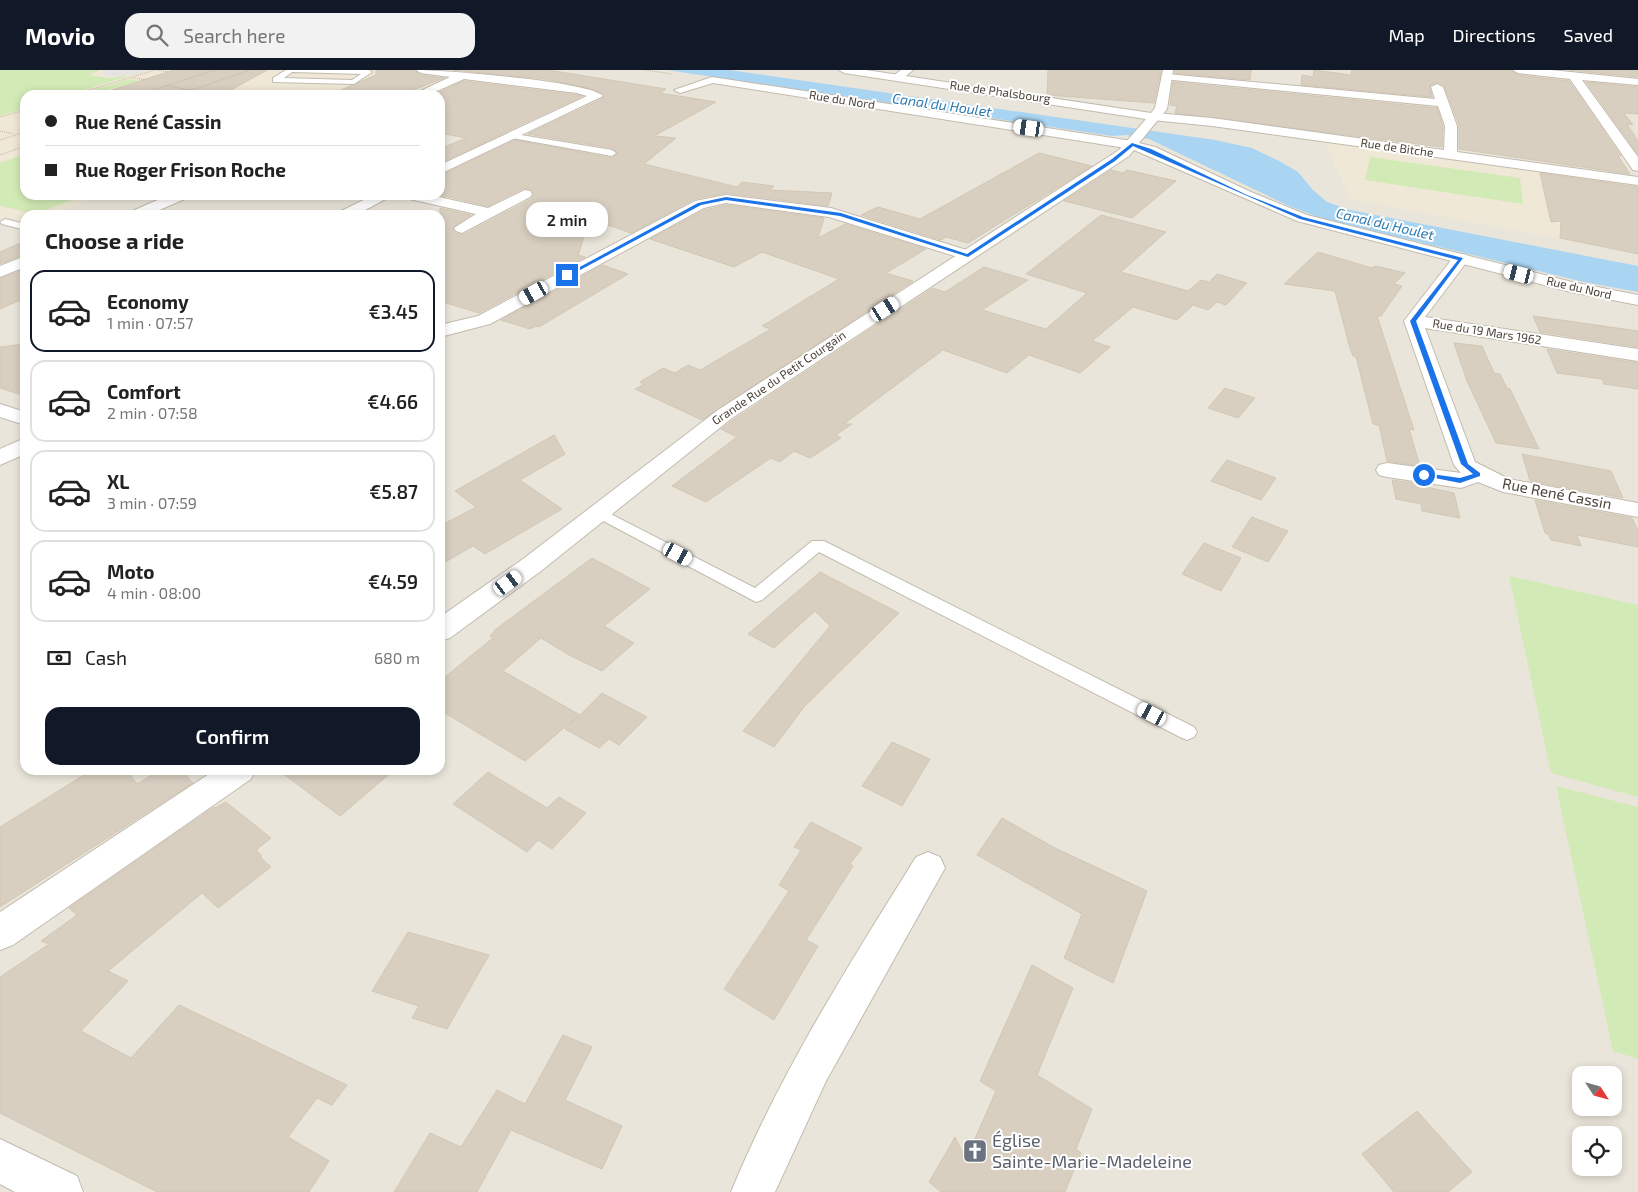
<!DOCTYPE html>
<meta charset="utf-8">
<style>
:root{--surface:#fff;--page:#f2f2f2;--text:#222;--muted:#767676;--line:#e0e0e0;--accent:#111827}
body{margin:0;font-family:"Exo 2",sans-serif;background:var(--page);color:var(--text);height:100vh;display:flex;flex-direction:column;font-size:19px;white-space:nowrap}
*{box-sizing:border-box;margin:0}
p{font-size:16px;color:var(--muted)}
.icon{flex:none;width:28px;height:28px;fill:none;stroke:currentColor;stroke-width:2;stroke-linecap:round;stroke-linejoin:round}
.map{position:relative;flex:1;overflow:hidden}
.panel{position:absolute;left:20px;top:140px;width:425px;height:565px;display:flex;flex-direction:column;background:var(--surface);border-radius:15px;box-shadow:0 2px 8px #0003}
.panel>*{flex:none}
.hud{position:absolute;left:20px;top:20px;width:425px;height:110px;border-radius:15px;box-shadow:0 2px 8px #0003;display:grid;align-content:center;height:110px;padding:0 25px;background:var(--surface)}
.needle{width:32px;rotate:126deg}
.fabs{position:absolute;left:1572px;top:996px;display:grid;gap:10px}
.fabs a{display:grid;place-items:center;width:50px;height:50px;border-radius:10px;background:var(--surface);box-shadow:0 2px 8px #0003;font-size:25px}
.end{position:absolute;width:22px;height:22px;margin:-11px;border:6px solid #1a73e8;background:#fff;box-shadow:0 0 0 2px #fff}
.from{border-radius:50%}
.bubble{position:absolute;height:35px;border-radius:15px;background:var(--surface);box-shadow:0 2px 8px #0003;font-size:16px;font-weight:600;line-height:35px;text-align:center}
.car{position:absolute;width:15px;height:30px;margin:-15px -8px;border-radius:6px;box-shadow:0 0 4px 1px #0007;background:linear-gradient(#fff 24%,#345 0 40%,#fff 0 76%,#345 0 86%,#fff 0)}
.hud b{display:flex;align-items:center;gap:18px;height:48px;font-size:19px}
.hud b+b{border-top:1px solid var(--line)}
.hud i{width:12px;height:12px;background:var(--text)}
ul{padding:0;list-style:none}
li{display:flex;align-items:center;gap:15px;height:82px;margin:0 10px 8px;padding:0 15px;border:2px solid var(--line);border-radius:15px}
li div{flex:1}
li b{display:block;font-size:19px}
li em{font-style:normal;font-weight:600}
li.selected{border-color:var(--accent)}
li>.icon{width:45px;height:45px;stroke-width:1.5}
h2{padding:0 25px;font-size:22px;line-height:60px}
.pay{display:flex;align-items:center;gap:12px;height:55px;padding:0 25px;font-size:19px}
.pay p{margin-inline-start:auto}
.action{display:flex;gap:10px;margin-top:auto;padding:10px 25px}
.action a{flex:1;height:58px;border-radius:15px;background:var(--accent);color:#fff;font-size:20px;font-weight:600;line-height:58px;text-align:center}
header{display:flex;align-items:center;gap:30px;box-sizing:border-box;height:70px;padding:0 25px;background:var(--accent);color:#fff}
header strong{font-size:24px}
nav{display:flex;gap:28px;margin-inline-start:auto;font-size:18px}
.search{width:350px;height:45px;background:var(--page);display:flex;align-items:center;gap:12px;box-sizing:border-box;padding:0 18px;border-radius:15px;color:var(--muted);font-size:19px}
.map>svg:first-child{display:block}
</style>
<header>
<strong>Movio</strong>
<div class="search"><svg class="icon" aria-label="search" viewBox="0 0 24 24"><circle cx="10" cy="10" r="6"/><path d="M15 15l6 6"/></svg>Search here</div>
<nav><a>Map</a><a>Directions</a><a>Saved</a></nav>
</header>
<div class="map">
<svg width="1638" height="1122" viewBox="0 0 1638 1122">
<rect width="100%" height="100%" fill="#f6f3ec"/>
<path fill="#eae5da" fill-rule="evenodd" d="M381,0H1638V1122H0V151L11,147L25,151V700H440V145H51L101,125H440V25H343ZM1581,1005H1614V1038H1581ZM1581,1065H1614V1098H1581Z"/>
<g fill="#efe8d6">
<polygon points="0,0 381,0 343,25 25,25 25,125 101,125 51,145 25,145 25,151 11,147 0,152"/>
<polygon points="1325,72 1638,116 1638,184 1350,129"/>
</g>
<g fill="#d2eab5">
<polygon points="0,0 100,0 89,5 108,8 129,6 68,25 25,25 25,38 0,46"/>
<polygon points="130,9 138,11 91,25 77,25"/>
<polygon points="25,84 25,125 84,125 36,144 0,136 0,93"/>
<polygon points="1370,87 1520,108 1523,134 1365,110"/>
<polygon points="1509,506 1638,535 1638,727 1551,703"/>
<polygon points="1556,716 1638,737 1638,989 1613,981"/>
</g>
<polygon fill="#e5e3e0" points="103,0 151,0 135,5 113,7 103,4"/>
<polygon fill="#a9d4f2" points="667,0 729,0 1215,70 1252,78 1281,92 1298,102 1313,120 1327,132 1350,140 1638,196 1638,222 1584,212 1320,148 1289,136 1149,69 1127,65 1112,66"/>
<g fill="#d8cfc1" stroke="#d3c7b4">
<polygon points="174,0 267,0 222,25 113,25 112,20"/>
<polygon points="376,0 414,0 421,5 444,8 400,25 329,25 376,5"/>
<polygon points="453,0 548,0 666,19 660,23 716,32 654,66 676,68 644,94 737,117 742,112 774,116 770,120 832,123 828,136 726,123 694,129 631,163 590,149 578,185 585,187 479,243 440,231 440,138 471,145 452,158 455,163 463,165 531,129 534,125 532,120 524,118 488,136 440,125 440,106 515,70 612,88 618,83 612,78 528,64 604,28 604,24 592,19 545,9"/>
<polygon points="1048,0 1161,0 1154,33 1047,25"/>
<polygon points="1175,0 1251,0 1250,10 1174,3"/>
<polygon points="1314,0 1351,5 1352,0 1511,0 1518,5 1569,11 1621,86 1618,86 1630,104 1459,79 1459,55 1444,15 1438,12 1430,15 1432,27 1301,15 1302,5 1313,7"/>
<polygon points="1569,0 1638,0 1638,7"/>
<polygon points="464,11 577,25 582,26 440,93 440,79 466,68 440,63 440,22"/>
<polygon points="1173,12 1437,38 1443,56 1442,77 1175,43 1177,36 1170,35"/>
<polygon points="1586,12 1638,17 1638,44 1624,43 1633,55 1627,54 1638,71 1638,84"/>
<polygon points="1039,83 1092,96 968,173 946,167 941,170 861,145 878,137 920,149"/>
<polygon points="1111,100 1123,103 1127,100 1176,111 1132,148 1064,131"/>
<polygon points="1540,103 1638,117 1638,184 1560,168 1561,151 1551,152"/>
<polygon points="726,135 824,148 818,168 845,154 926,179 886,203 913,211 702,350 635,319 644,314 640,312 663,298 675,303 688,295 700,300 771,259 762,256 839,209 762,182 734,197 650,169 705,140"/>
<polygon points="1101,145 1166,162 1121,202 1188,221 1201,210 1209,212 1217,204 1247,213 1226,235 1217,232 1208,240 1193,235 1177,250 1133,237 1092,271 1110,277 1080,303 1029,285 1007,303 943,280 844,354 852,354 836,365 841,368 810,388 794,381 780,392 771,388 706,432 672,416 737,367 721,359 733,350 933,218 945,222 984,197 1028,210 982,240 1046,259 1087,223 1026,204"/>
<polygon points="25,171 25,184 0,194 0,182"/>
<polygon points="1318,182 1372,198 1376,196 1405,203 1394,214 1402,216 1381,246 1377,246 1414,360 1409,359 1420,396 1387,391 1379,355 1373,354 1356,287 1353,286 1350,278 1335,221 1284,214"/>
<polygon points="603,195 628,204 539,257 536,256 530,259 501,250"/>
<polygon points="25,199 25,228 0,239 0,209"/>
<polygon points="1533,246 1638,261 1638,277 1540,262"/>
<polygon points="1454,273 1482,276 1494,303 1500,304 1507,318 1510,319 1539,379 1496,373 1467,311"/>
<polygon points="25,274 25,326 0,318 0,277"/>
<polygon points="1547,279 1638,293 1638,319 1604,314 1602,309 1557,303"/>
<polygon points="1225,318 1255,328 1238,348 1208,338"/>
<polygon points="554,365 565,384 520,410 562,439 485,484 473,476 440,495 440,456 476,437 455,421"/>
<polygon points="1522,384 1611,401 1623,428 1530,411"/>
<polygon points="1227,390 1276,408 1261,430 1211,411"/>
<polygon points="1392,410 1425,415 1426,417 1454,423 1460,448 1422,441 1421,434 1396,429"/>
<polygon points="1535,430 1632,448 1638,461 1638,477 1577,465 1581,476 1551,470 1548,464 1545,463"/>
<polygon points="1252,447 1288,461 1268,492 1232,477"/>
<polygon points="1204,473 1241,488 1221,521 1182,504"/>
<polygon points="592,488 650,519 604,556 634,573 602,601 571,586 541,568 503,601 580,645 602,623 647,647 619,675 609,669 599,678 565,659 578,646 525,691 440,640 440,611 493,568 490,566 496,559"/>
<polygon points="820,502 899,543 804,637 774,677 743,661 830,556 815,541 774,578 748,564"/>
<polygon points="892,672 930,689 902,736 862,716"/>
<polygon points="92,700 126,700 137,714 160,700 181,700 193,713 0,837 0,757"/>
<polygon points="278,700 394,700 340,746"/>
<polygon points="488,702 547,738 559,727 586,743 552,779 538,770 527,782 453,734"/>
<polygon points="226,732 271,768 256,780 262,786 260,787 271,797 218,838 202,823 108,901 128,911 81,961 131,988 179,935 347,1015 332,1035 317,1028 288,1067 329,1091 309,1122 157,1122 0,1043 0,907 49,874 41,871 77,845 69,838 214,737 215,738"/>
<polygon points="1002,748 1055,778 1147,821 1113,913 1064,888 1082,844 977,785"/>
<polygon points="811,752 862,778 850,794 853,796 806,870 818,876 774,950 724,919 789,821 779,815 801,780 794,777"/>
<polygon points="408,862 489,885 447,959 412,948 419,936 372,921"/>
<polygon points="1032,895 1073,918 1037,1005 1092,1039 1076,1079 1081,1083 1065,1122 941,1122 929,1112 955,1067 966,1089 996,1021 980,1011"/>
<polygon points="563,965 592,977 565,1030 622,1056 602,1099 511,1060 477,1122 394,1122 430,1063 461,1077 497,1020 525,1034"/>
<polygon points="1417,1041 1472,1102 1448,1122 1394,1122 1362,1084"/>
</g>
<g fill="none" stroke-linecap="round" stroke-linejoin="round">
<defs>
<g id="service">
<path d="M286,0H369L372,2L354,14L273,12V8ZM292,2L361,4L352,10L284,8Z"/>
<polygon points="515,64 612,80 616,83 612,86 512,68 511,66"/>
<polygon points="5,149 25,154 25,160 2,154 0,152"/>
<polygon points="599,438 755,518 812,471 824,471 1194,657 1197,662 1194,667 1187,670 1180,667 819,482 762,530 756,532 594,446 591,443"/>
</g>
<g id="minor">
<path d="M416,0C442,0 589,11 603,26L440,104V95L587,26L577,23L464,9L428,25H412L450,7L421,3Z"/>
<polygon points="901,0 913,0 901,10 893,10 893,6"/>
<polygon points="1513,0 1551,0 1638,9 1638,15 1582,10 1638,87 1638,101 1633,100 1570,9 1518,3"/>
<polygon points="1167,4 1435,29 1431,17 1437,14 1443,17 1457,56 1457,82 1638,107 1638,115 1212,56 1152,50 1150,47 1156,43 1212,48 1444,80 1445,56 1438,36 1163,9 1161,7"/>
<polygon points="712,7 1132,71 1139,75 1132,79 713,13 680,23 674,20"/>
<polygon points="525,120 530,121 532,124 530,127 462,163 456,161 454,158 476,144 405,128 403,125 430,125 488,138"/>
<polygon points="169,125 189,125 187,128 148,145 127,145 130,142"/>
<polygon points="374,125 393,125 356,145 336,145 339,142"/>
<polygon points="726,125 831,138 973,182 975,185 973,188 961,188 829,147 726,133 704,138 490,254 440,267 440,255 478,246 695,131"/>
<polygon points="1461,184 1467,185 1469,189 1425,247 1638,279 1638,291 1425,258 1475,392 1509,409 1638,433 1638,447 1503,422 1478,412 1461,418 1387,407 1379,405 1376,400 1379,395 1387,393 1461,403 1454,395 1404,251 1455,185"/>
<polygon points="25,186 25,197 0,207 0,196"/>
<polygon points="0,334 25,342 25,355 0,347"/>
<polygon points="25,368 25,384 0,395 0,379"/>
<path d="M928,782L940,787L945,798L826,1011L775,1122H731C780,1003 848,896 916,787Z"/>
<polygon points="0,1069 77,1106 83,1122 15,1122 0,1114"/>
</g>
<g id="tertiary">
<polygon points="839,0 866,0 1151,43 1155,38 1163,0 1173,0 1167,39 1139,73 1155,77 1251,122 1307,145 1572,212 1638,225 1638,235 1571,222 1297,151 1134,80 1129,86 732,348 541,501 450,568 440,571 440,547 523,489 718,340 1119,80 1146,49 844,3"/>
<polygon points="215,700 256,700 251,709 13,875 0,880 0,842"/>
</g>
</defs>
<use href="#service" stroke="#c2bbae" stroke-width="2"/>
<use href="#minor" stroke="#c2bbae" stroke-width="2"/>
<use href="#tertiary" stroke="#c2bbae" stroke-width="2"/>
<g stroke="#c4b79f" stroke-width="1" stroke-dasharray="1 1" stroke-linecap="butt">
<polyline points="157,0 169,2"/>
<polyline points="644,0 672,4"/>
<polyline points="133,8 148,10"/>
<polyline points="167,16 191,20"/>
<polyline points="73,25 155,0"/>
<polyline points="138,25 215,0"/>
<polyline points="177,25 251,0"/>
<polyline points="0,47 25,40"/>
<polyline points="0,61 14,64"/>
<polyline points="0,70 25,62"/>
<polyline points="0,85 25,76"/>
</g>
<use href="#service" fill="#fff" fill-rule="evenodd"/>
<use href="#minor" fill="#fff" fill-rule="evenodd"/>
<use href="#tertiary" fill="#fff" fill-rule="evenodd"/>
</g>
<polygon fill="#1a73e8" points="1132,73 1151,79 1247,125 1303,147 1463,188 1416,251 1468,394 1480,403 1480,406 1460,413 1420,405 1424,403 1460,408 1473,404 1461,394 1410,251 1458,190 1300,149 1133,76 1115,91 968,187 840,146 726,130 701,135 569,206 565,205 698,133 726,127 841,143 967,184 1112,89"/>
<defs>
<symbol id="church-square" viewBox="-11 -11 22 22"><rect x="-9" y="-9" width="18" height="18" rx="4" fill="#6b7280" stroke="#fff"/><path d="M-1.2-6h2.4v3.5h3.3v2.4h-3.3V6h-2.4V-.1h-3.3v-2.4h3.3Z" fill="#fff"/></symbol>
</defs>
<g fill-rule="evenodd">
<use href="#church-square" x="961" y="1067" width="28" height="28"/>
</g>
<g text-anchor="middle" stroke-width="4" stroke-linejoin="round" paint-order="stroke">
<g font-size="12" fill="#4b4439" stroke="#fff">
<text transform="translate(1000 22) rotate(8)" y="4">Rue de Phalsbourg</text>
<text transform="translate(842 30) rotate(9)" y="4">Rue du Nord</text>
<text transform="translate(1397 78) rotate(8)" y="4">Rue de Bitche</text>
<text transform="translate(1579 218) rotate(13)" y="4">Rue du Nord</text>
<text transform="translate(1487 262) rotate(9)" y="4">Rue du 19 Mars 1962</text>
<text transform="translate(779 308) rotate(-34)" y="4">Grande Rue du Petit Courgain</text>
</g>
<g font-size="14" font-style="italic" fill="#2e7ab2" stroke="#fff">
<text transform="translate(942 35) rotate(8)" y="5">Canal du Houlet</text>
<text transform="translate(1385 154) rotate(13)" y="5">Canal du Houlet</text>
</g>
<g font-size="15" fill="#4b4439" stroke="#fff">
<text transform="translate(1557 424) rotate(11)" y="5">Rue René Cassin</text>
</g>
<g font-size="18" fill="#5b616d" stroke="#fff" text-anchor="start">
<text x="992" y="1077">Église<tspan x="992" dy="21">Sainte-Marie-Madeleine</tspan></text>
</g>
</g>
</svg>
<div class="fabs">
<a><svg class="needle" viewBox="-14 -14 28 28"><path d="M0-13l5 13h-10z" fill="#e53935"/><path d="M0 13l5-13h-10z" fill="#767676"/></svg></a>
<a><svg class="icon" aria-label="locate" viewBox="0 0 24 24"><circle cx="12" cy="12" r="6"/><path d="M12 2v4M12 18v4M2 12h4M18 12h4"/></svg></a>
</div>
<i class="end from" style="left:1424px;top:405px"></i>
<i class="end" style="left:567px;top:205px"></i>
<div class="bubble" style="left:526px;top:132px;width:82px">2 min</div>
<i class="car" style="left:1029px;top:58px;rotate:278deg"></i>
<i class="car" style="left:1519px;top:204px;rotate:284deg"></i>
<i class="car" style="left:534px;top:223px;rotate:241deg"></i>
<i class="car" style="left:885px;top:239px;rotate:57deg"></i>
<i class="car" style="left:678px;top:484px;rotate:118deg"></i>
<i class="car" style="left:508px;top:513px;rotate:54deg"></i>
<i class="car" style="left:1152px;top:644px;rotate:297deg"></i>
<div class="hud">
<b><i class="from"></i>Rue René Cassin</b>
<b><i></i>Rue Roger Frison Roche</b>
</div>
<section class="panel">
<h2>Choose a ride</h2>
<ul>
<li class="selected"><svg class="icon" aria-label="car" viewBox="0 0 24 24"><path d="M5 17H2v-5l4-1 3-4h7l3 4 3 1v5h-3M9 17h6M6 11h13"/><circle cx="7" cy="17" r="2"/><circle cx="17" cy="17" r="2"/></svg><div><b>Economy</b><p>1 min · 07:57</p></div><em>€3.45</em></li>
<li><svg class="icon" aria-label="car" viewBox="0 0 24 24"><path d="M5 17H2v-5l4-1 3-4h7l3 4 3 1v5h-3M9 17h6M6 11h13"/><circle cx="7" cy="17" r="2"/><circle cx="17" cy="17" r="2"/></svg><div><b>Comfort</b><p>2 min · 07:58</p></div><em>€4.66</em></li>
<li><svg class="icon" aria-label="car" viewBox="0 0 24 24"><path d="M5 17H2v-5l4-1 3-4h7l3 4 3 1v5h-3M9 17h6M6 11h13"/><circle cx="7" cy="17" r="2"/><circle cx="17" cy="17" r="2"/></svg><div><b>XL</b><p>3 min · 07:59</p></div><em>€5.87</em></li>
<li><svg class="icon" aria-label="car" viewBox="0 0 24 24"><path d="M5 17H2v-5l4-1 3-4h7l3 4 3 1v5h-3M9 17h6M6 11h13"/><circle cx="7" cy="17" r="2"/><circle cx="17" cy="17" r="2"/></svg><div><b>Moto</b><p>4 min · 08:00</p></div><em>€4.59</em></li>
</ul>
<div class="pay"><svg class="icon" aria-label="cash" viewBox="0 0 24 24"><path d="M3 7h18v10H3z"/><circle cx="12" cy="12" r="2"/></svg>Cash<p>680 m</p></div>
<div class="action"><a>Confirm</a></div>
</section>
</div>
